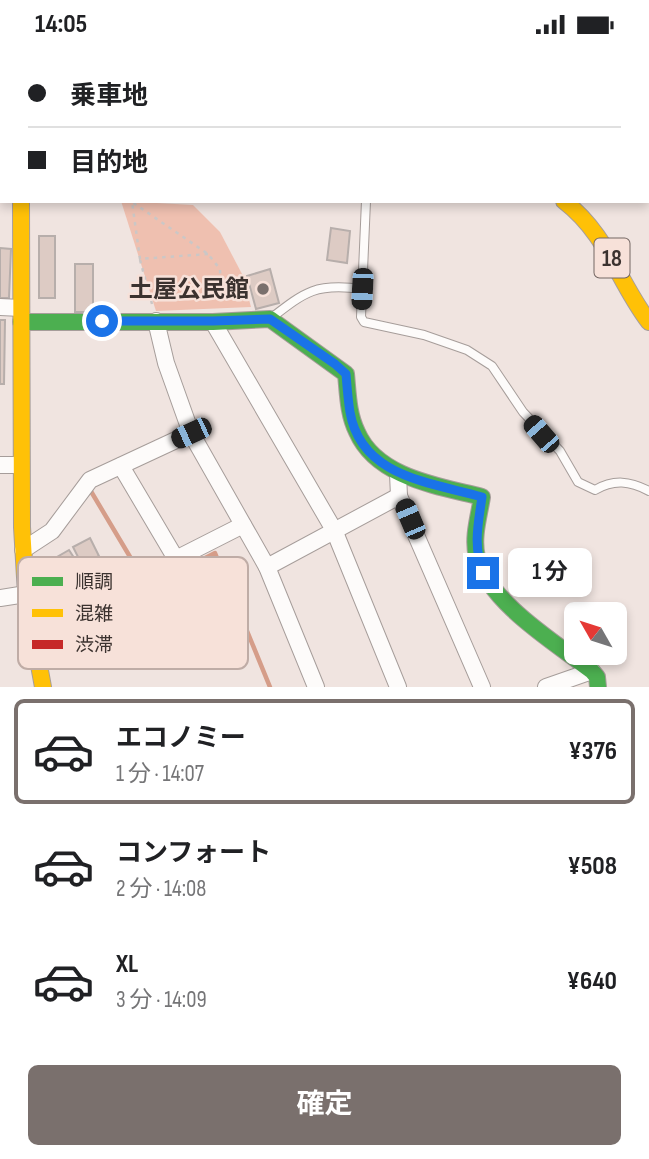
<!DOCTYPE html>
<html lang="ja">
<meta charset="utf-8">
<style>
:root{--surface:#fff;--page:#f6f6f6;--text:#202124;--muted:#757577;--line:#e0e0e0;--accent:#7a706d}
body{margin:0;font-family:"Sofia Sans Condensed","Noto Sans JP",sans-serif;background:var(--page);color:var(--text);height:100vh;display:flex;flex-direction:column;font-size:26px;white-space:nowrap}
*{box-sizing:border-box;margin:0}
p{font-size:23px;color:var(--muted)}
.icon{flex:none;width:38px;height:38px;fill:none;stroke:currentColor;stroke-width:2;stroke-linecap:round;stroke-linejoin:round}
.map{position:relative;height:638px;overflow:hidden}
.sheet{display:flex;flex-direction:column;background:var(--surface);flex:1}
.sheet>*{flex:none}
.banner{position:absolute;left:0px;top:0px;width:649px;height:154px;box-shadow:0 4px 10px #0003;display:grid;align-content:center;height:154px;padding:0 28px;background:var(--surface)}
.needle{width:46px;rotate:309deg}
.fabs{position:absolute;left:564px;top:553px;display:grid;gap:14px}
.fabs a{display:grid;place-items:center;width:63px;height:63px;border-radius:10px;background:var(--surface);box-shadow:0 4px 10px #0003;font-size:35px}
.end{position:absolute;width:32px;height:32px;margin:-16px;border:9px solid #1a73e8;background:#fff;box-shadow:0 0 0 4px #fff}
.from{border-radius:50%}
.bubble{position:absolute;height:49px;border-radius:10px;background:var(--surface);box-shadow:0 4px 10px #0003;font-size:23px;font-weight:700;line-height:49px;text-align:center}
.car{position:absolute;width:21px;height:42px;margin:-21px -10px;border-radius:9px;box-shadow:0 0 5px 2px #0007;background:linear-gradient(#222 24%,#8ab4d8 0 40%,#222 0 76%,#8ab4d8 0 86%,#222 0)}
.banner b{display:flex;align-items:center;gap:24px;height:66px;font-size:26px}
.banner b+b{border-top:2px solid var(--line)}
.banner i{width:18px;height:18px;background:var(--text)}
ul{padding:12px 0 0;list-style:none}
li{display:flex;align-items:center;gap:21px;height:105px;margin:0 14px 10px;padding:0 14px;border:4px solid transparent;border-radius:10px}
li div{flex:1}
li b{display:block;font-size:26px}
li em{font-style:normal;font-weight:700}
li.on{border-color:var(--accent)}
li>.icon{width:63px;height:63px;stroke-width:1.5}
.cta{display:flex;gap:14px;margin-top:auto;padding:14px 28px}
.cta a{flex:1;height:80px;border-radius:10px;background:var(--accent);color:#fff;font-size:28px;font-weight:700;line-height:80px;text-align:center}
.status{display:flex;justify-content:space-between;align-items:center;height:49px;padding:0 35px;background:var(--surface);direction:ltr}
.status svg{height:19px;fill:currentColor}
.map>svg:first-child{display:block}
</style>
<div class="status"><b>14:05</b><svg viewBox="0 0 49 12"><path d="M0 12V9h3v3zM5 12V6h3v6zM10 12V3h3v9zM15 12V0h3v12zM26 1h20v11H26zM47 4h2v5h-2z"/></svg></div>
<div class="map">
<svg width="649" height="638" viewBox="0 0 649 638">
<rect width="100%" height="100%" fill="#f0e4e0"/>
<polygon fill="#efc0b0" points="121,152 193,156 220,183 242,225 251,258 156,262"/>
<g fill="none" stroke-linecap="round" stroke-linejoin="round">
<polyline stroke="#d59d89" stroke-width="4.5" points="89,439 148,538 215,504 270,638"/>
</g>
<g fill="#ddcbc4" stroke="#b7aeab" stroke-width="2">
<rect x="0" y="123" width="2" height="29"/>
<polygon points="331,179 350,182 347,214 327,211"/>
<rect x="39" y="187" width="16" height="62"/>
<polygon points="0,199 11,200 9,249 0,249"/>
<rect x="75" y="215" width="18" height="48"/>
<polygon points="270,220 279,254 256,260 247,227"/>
<polygon points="0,271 5,271 4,335 0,335"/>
<polygon points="90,489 99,507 82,516 73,498"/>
<polygon points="69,501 78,515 53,530 45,515"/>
</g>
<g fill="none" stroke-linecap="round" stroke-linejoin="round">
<defs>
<g id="lane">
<path d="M366,152L361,268L364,273L424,286L467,301L492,317L523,363L560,402L578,433L595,441C614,430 630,432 649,442"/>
<path d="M270,270C306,242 316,234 362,240"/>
</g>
<g id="street">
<polyline points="138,0 140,2"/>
<polyline points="266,0 268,2"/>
<polyline points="472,0 473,2"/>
<polyline points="648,128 649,129"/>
<polyline points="0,258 21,259"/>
<polyline points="156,272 166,314 191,384 267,518 316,638"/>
<polyline points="213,273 334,481 398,638"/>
<polyline points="0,416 21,416"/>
<polyline points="121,417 176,510 243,476"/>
<polyline points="398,425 399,447 482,638"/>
<polyline points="23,501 52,482 90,431 191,384"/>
<polyline points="267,518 399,447"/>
<polyline points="0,549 26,545"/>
<polyline points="546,638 592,622"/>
</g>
<path id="fast" d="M21,273H213L270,270L346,325C348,345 348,365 357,383C377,429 439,437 482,448C479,467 472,489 477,508C489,554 556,594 592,622L597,628L598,638"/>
<g id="slow">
<polyline points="21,152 22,478 26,545 43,638"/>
<path d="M564,152C608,186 617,231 649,273"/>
</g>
<g id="jam">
<polyline points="22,0 22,2"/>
<polyline points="0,80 2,80"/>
</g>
</defs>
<use href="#lane" stroke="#a69d9a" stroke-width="10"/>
<use href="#street" stroke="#a69d9a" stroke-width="18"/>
<use href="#fast" stroke="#a69d9a" stroke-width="18"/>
<use href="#slow" stroke="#a69d9a" stroke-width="18"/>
<use href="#jam" stroke="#a69d9a" stroke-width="18"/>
<g stroke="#cbc7c6" stroke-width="2.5" stroke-dasharray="3.5 5" stroke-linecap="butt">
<polyline points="208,205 140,210 132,153 208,205 220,220 221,255"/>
<polyline points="140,211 152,255"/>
</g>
<use href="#lane" stroke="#fdfbfa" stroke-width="8"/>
<use href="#street" stroke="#fdfbfa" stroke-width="16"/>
<use href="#fast" stroke="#4caf50" stroke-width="16"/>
<use href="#slow" stroke="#ffc107" stroke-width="16"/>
<use href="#jam" stroke="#c62828" stroke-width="16"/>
</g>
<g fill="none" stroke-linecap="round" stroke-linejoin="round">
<path stroke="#1a73e8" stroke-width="9" d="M102,272H213L270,270L335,315L346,325C347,338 348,351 350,363C361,428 430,433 482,448C478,476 473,496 483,524"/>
</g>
<circle fill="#7a706d" stroke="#f7e1d9" stroke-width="2.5" cx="263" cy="240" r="7"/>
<g text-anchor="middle" stroke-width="5" stroke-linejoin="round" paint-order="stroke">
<rect fill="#f7e1d9" stroke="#736662" stroke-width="2" x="594.5" y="189.5" width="35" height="39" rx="5"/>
<g font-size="23" font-weight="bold" fill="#3b322f">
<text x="612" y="217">18</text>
</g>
<g font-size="24" font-weight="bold" fill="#3b322f" stroke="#f7e1d9" text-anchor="end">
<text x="249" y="248">土屋公民館</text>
</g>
</g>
<rect x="18" y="508" width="230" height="112" rx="10" fill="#f7e1d9" stroke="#bfaca6" stroke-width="2"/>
<rect x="32" y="528" width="31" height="9" fill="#4caf50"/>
<rect x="32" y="560" width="31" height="8" fill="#ffc107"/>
<rect x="32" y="591" width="31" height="9" fill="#c62828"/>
<g font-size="19" fill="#3b322f">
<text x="75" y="539">順調</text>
<text x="75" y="571">混雑</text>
<text x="75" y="602">渋滞</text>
</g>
</svg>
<div class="fabs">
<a><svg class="needle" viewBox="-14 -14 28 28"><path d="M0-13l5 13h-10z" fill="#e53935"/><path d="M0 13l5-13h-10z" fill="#757577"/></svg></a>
</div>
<i class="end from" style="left:102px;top:272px"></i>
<i class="end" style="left:483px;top:524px"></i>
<div class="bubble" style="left:508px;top:499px;width:84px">1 分</div>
<i class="car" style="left:362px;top:240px;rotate:183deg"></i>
<i class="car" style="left:191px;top:384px;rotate:245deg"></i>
<i class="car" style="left:541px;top:385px;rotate:319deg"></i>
<i class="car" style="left:410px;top:470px;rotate:337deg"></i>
<div class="banner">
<b><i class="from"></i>乗車地</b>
<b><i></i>目的地</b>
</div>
</div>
<section class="sheet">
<ul>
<li class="on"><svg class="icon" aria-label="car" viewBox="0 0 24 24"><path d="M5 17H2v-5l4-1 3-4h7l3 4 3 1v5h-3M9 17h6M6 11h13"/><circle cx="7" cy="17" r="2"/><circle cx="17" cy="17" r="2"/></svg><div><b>エコノミー</b><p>1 分 · 14:07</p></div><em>¥376</em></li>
<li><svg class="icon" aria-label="car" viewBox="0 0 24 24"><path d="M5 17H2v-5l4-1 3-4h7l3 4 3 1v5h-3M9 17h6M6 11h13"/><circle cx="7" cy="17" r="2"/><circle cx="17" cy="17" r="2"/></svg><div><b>コンフォート</b><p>2 分 · 14:08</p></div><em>¥508</em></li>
<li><svg class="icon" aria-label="car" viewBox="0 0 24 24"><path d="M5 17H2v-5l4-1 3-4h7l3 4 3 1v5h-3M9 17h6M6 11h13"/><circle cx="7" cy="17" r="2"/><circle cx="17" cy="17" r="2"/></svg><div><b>XL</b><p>3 分 · 14:09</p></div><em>¥640</em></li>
</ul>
<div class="cta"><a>確定</a></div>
</section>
